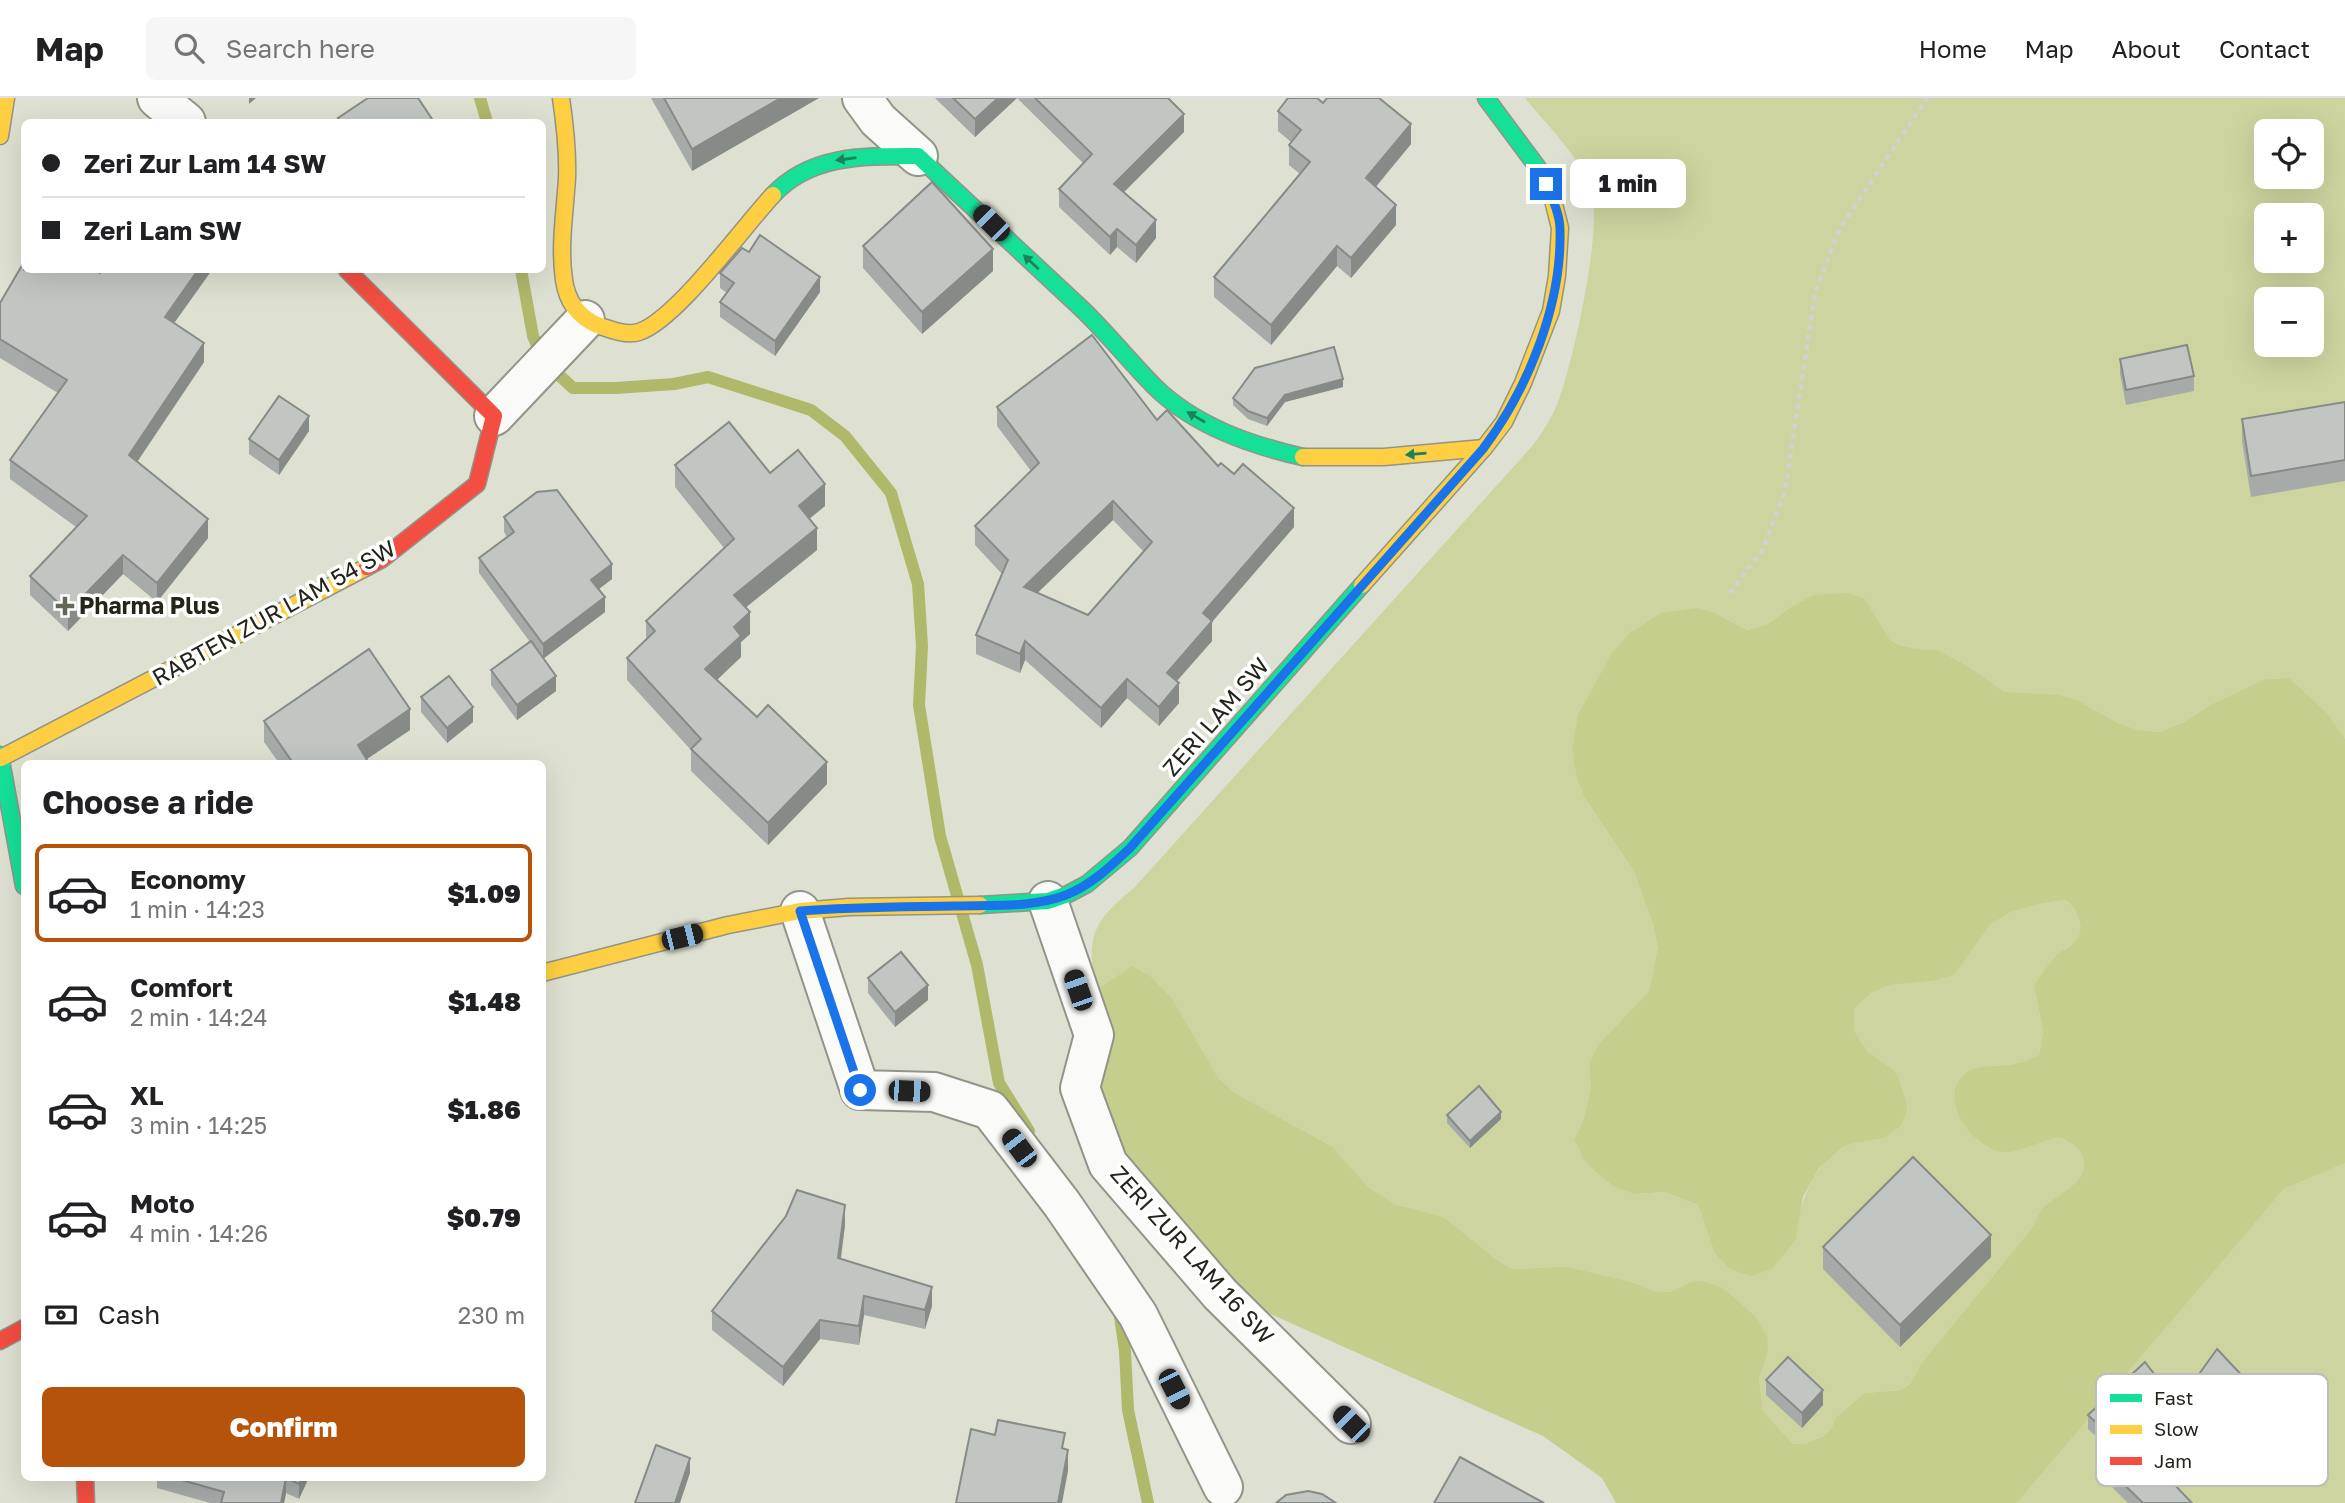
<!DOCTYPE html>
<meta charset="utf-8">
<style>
:root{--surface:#fff;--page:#f6f6f6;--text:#202124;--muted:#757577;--line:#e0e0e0;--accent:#b45309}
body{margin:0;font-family:"Golos Text",sans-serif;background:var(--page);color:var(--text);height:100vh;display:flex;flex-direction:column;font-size:26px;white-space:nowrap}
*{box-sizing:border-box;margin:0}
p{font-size:23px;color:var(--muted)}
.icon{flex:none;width:38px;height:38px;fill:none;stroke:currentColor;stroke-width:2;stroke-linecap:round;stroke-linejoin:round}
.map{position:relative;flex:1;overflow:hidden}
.details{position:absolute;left:21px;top:662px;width:525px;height:721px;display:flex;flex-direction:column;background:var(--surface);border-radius:10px;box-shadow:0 7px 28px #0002}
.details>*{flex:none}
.top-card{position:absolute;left:21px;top:21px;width:525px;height:154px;border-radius:10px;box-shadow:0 7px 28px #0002;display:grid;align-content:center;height:154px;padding:0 21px;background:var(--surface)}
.fabs{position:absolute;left:2254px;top:21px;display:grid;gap:14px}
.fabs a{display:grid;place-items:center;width:70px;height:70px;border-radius:10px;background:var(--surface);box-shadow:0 7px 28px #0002;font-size:35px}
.end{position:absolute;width:32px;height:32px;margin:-16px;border:9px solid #1a73e8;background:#fff;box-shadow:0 0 0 4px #fff}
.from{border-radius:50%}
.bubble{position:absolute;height:49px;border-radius:10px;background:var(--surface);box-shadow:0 7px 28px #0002;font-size:23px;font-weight:800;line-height:49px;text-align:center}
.car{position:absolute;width:21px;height:42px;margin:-21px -10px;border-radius:9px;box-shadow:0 0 5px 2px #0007;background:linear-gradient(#222 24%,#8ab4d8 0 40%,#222 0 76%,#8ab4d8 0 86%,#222 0)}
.top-card b{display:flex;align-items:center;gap:24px;height:66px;font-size:26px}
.top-card b+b{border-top:2px solid var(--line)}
.top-card i{width:18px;height:18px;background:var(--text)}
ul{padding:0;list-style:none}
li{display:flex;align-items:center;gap:21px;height:98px;margin:0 14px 10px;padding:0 7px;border:4px solid transparent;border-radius:10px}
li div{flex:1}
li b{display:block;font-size:26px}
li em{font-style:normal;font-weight:800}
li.selected{border-color:var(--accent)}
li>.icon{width:63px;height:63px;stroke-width:1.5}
h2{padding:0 21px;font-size:32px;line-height:84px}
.pay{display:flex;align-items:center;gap:18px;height:77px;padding:0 21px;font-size:26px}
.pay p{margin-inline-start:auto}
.cta{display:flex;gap:14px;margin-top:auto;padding:14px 21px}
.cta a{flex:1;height:80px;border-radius:10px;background:var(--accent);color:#fff;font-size:28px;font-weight:800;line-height:80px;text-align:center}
header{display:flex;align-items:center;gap:42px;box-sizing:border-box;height:98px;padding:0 35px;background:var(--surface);border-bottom:2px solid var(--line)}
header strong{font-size:33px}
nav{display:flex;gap:38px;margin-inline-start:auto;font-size:24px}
.search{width:490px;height:63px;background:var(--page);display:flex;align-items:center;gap:18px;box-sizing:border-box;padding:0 24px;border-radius:10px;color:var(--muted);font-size:26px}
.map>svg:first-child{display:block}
</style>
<header>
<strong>Map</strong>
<div class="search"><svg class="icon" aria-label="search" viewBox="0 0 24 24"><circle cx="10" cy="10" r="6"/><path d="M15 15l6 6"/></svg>Search here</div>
<nav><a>Home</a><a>Map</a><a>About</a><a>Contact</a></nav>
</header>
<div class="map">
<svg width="2345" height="1405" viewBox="0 0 2345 1405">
<rect width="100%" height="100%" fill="#dee0d1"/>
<g fill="#ced49f" fill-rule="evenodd">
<path d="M1525,0H2345V641L2329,617L2288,580L2265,581L2212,606L2184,624L2160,634L2138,632L2118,625L2079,603L2005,594L1966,567L1938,552L1917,551L1899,547L1890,542L1864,501L1813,497L1789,510L1768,526L1747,532L1715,515L1585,700L1633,772L1652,823L1658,847L1649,893L1598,947L1589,966L1591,989L1583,1023L1574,1041L1634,1096L1665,1094L1698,1107L1714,1154L1798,1130C1800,1100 1820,1055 1851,1045C1882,1036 1893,1046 1908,1011L1894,972L1867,953L1855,934L1854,912L1871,895L1890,887L1933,883L1954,877L1991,826L2011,814L2044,805L2066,802C2077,811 2086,829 2076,842C2072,847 2067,848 2063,853C2052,864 2043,877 2034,888L2043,933L2039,957L2018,966L1986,968L1977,1042C2007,1063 2029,1044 2060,1039C2072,1046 2084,1051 2084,1067C2083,1088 2054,1097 2042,1111C2038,1117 2035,1124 2031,1131L1920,1267L1910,1286L1900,1292L1865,1295L1836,1319L1832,1329L1824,1338L1804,1346H1793L1763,1313L1759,1281L1768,1254L1691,1184L1670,1194L1653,1193L1634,1185L1545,1170L1512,1171L1494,1160L1437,1117L1394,1106L1368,1089L1333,1049L1235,995L1219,981L1173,902L1097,892C1085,839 1093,823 1134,790L1534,346C1543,333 1552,320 1558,304C1573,264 1604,128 1591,90C1579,58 1546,26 1525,0ZM2266,33H2312V79H2266ZM2266,117H2312V163H2266ZM2266,201H2312V247H2266Z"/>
<polygon points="2345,1065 2345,1405 2017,1405 2284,1091"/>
</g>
<path fill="#c6ce8d" d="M1847,495L1864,500L1890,542L1899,547L1917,551L1938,552L1966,567L2005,594L2059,597L2079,603L2118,625L2138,632L2160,634L2184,624L2212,606L2265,581L2289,580L2329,617L2345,641V1065L2284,1091L2017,1405H1616L1602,1380L1543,1338L1266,1214L1209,1168L1135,1084L1098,1018L1097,892L1132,868L1150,878L1173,902L1219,981L1235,995L1333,1049L1368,1089L1394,1106L1437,1117L1446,1121L1494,1160L1512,1171L1568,1169L1634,1185L1653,1193L1670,1194L1691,1184L1702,1183L1723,1190L1755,1218L1767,1238L1768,1254L1759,1281L1763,1313L1793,1346H1804L1824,1338L1832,1329L1836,1319L1865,1295L1900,1292L1910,1286L1920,1267L2031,1131C2035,1124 2038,1117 2042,1111C2054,1097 2083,1088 2084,1067C2084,1051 2072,1046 2060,1039C2043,1042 2022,1053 2007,1054C1977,1055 1938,1006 1962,979C1977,963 2001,970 2019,965C2026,964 2033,959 2039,957L2043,933L2034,888C2040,879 2046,869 2054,860C2060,853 2070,849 2076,842C2086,829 2077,811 2066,802L2044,805L2011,814L1991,826L1954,877L1933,883L1890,887L1871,895L1854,912L1855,934L1867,953L1894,972L1899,981L1908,1011L1901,1028L1884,1040L1852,1045L1842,1049L1819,1070L1803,1099L1796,1141L1772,1171L1751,1178L1730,1171L1714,1154L1698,1107L1665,1094L1634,1096L1613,1088L1586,1065L1574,1041L1583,1023L1591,989L1589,966L1598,947L1649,893L1658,848L1652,823L1633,772L1585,700L1577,680L1572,653L1578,617L1613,553L1631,534L1661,515L1696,510L1715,515L1747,532L1768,526L1789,510L1813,497Z"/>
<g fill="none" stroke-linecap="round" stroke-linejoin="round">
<g stroke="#b0b86a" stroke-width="12">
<polyline points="480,0 487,24"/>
<polyline points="521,172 533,238 544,263 573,290 616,290 674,286 708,279 811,312 845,338 891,395 918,486 922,548 919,607 940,738 977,867 999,985 1029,1033"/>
<polyline points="1119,1212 1125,1253 1128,1312 1148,1405"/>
</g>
<defs>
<g id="street">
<polyline points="157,0 186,24"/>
<polyline points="862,0 878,22 918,58"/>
<polyline points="494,318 585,222"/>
<polyline points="1048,803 1094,937 1080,990 1108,1066 1220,1196 1351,1326"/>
<polyline points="800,813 860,992 934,994 990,1012 1062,1106 1138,1217 1223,1389"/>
</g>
<g id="fast">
<polyline points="1486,0 1538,70 1543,80"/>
<path d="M773,97C811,56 866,58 918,58C973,109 1028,160 1082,211C1108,236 1130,264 1155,289C1195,328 1250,347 1303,359"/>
<polyline points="0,657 24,788"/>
<polyline points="980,807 1048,803 1068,796 1087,786 1130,750 1362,487"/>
</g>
<g id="slow">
<path d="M561,0C565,27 568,53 567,80C565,113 559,149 564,182C567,203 577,218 597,227C609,231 626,238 639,234C676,222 743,129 773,97"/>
<polyline points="0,38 6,0"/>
<polyline points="1303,359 1384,359 1484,350"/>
<polyline points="1362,487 1484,350 1504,324 1523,285 1551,213 1557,178 1560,130 1553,102 1543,80"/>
<polyline points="1,660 367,469"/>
<polyline points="542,875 728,827 800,813 849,809 980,807"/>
</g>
<g id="jam">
<polyline points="347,172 494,318 477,386 382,461 367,469"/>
<polyline points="0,1243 24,1230"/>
<polyline points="85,1379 86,1405"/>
</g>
</defs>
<use href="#street" stroke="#939489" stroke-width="42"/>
<use href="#fast" stroke="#939489" stroke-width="19"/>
<use href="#slow" stroke="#939489" stroke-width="19"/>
<use href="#jam" stroke="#939489" stroke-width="19"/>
<polyline stroke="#d2d2ce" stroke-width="4.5" stroke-dasharray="5 5" stroke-linecap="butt" points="1730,495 1763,451 1785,393 1815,195 1839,132 1927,0"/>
<use href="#street" stroke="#fafaf8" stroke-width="38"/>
<use href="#fast" stroke="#16e098" stroke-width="16"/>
<use href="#slow" stroke="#ffcf43" stroke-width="16"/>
<use href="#jam" stroke="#f24e42" stroke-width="16"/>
</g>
<g fill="#a6aaa8" fill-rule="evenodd">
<polygon points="651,0 819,0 692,73"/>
<polygon points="935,0 1168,0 1184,34 1124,94 1156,140 1136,165 1117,149 1110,157 1059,109 1059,91 1083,65 1017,0 975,39"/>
<polygon points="1323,5 1411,46 1376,89 1396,127 1351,180 1337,168 1271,247 1214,199 1214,179 1300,76 1289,67 1289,47 1291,44 1278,33 1278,13"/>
<polygon points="863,148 993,173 922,236 863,170"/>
<polygon points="720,175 820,194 775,258 720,219 720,204 727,195 720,190"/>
<polygon points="0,205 174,225 204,264 137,364 208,440 157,504 123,476 68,533 30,497 30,478 76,429 10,381 10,362 58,295 0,260"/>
<polygon points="2120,261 2194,278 2194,293 2126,307 2120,276"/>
<polygon points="1343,289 1285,304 1267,328 1248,321 1233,307 1233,300"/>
<polygon points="2345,304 2345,383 2251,399 2242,343 2242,321"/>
<path d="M997,309L1157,322L1218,368L1294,429L1212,523V543L1177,583L1179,605L1159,628L1127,600L1101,630L1025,562L1020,575L976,556V537L1002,476L975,447V428L1031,373L997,328ZM1113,422L1144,454L1088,517L1037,495Z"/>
<polygon points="309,333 279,377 249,356 249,341"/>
<polygon points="675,367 770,375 825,408 809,421 817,452 746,509 750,536 741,544 741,559 717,582 827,686 768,747 691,673 691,652 627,582 627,560 646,542 646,523 724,450 675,389"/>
<polygon points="504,419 612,481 599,491 605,514 543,560 556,593 517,622 491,587 491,572 530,544 479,475 479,460 507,439 504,434"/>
<polygon points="421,599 473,624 447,645 421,614"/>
<polygon points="264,623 410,632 367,661 367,665 279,665 264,644"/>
<polygon points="868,880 928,902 895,929 868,895"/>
<polygon points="1447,1017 1501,1021 1470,1050 1447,1025"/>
<polygon points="845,1127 841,1161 932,1208 925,1231 864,1217 859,1247 820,1241 783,1288 712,1232 712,1213"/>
<polygon points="1823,1149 1991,1159 1900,1249 1823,1171"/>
<polygon points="1766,1282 1823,1307 1802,1330 1766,1297"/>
<polygon points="2250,1301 2209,1347 2189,1329 2189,1336 2156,1367 2192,1405 2128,1405 2105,1382 2105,1368 2117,1358 2088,1331 2088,1317 2179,1308 2179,1304"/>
<polygon points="157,1379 309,1379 299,1401 286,1395 284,1405 210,1405 157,1390"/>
</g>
<g fill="#878b88">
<polygon points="249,0 256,0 249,6"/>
<polygon points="781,0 819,0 692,73 692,51"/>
<polygon points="998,0 1017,0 975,39 975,21"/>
<polygon points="1184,16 1184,34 1114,104 1114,86"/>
<polygon points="1411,26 1411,46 1366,100 1366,80"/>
<polygon points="1396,107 1396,127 1351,180 1351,160"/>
<polygon points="1156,122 1156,140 1136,165 1136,147"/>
<polygon points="1117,131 1117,149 1110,157 1110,139"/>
<polygon points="1337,148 1337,168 1271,247 1271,227"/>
<polygon points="993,151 993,173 922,236 922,214"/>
<polygon points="198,172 212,172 165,238 165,219"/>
<polygon points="820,179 820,194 775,258 775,243"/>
<polygon points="204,245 204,264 129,376 129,357"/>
<polygon points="1343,281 1343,289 1285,304 1267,328 1267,320 1285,297"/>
<polygon points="309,318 309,333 279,377 279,362"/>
<polygon points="825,386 825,408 799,429 799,408"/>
<polygon points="1113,403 1113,422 1024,508 1024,489"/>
<polygon points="1294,410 1294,429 1206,531 1212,523 1212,543 1167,594 1167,575 1203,515"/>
<polygon points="208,421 208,440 157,504 157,485"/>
<polygon points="817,430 817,452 734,519 734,497"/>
<polygon points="123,457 123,476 68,533 68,514"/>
<polygon points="612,466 612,481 591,497 591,482"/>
<polygon points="605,499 605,514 543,561 543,546"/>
<polygon points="750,514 750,536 741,544 741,559 705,593 705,571 734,529"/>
<polygon points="1025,543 1025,562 1020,575 1020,556"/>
<polygon points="556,578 556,593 517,622 517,607"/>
<polygon points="1127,581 1127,600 1101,630 1101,610"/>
<polygon points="1179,585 1179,605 1159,628 1159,609"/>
<polygon points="473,609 473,624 447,645 447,630"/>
<polygon points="410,611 410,632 361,665 358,647"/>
<polygon points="827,664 827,686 768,747 768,725"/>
<polygon points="928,887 928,902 895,929 895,914"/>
<polygon points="1501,1014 1501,1021 1470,1050 1470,1043"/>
<polygon points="845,1107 845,1127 838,1179 838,1160"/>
<polygon points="1991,1137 1991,1159 1900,1249 1900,1227"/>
<polygon points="932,1189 932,1208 925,1231 925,1212"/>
<polygon points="864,1198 864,1217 859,1247 859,1228"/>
<polygon points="820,1222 820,1241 783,1288 783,1269"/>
<polygon points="2250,1286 2250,1301 2209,1347 2209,1332"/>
<polygon points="1823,1292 1823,1307 1802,1330 1802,1315"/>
<polygon points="2189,1322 2189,1336 2149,1374 2149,1360"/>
<polygon points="1068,1352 1068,1373 1062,1405 1058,1405"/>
<polygon points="690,1360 690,1375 680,1405 675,1405"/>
<polygon points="302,1379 309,1379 299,1401 299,1386"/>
<polygon points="286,1380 286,1395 284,1405 281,1405"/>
</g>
<g fill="#c1c6c3" stroke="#878b88" stroke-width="2" fill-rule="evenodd">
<polygon points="368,0 418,0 434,24 341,24 338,20"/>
<polygon points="664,0 781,0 692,51"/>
<polygon points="953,0 998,0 975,21"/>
<polygon points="1035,0 1168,0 1184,16 1114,86 1156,122 1136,147 1117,131 1110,139 1059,91 1092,56"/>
<polygon points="1288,0 1317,0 1323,5 1327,0 1379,0 1411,26 1366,80 1396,107 1351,160 1337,148 1271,227 1214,179 1310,64 1289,47 1301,32 1278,13"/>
<polygon points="932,84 993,151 922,214 863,148"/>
<polygon points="760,137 820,179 775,243 720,204 734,185 720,175 742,150 749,154"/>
<polygon points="24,164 24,172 93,172 100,175 102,172 198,172 165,219 204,245 129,357 208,421 157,485 123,457 68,514 30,478 87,418 10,362 67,282 0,241 0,205"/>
<path d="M1092,237L1157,322L1167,312L1218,368L1221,365L1234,376L1243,366L1294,410L1203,515L1212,523L1167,575L1179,585L1159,609L1127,581L1101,610L1025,543L1020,556L976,537L1008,462L975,428L1039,365L997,309ZM1113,403L1152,444L1088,517L1024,489Z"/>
<polygon points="2187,247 2194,278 2126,292 2120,261"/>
<polygon points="1334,249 1343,281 1285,297 1267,320 1248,313 1233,300 1255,270"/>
<polygon points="279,298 309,318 279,362 249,341"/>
<polygon points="2345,304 2345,362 2251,378 2242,321"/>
<polygon points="729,324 770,375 798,352 825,386 799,408 817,430 734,497 750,514 734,529 741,538 705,571 757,619 768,607 827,664 768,725 691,651 701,641 627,560 655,533 646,523 734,441 675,367"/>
<polygon points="557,392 612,466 591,482 605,499 543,546 479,460 514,434 504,419 537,394"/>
<polygon points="531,543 556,578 517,607 491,572"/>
<polygon points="369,551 410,611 358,647 367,662 363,665 293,665 264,623"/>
<polygon points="449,578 473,609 447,630 421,599"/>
<polygon points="901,854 928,887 895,914 868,880"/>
<polygon points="1479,988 1501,1014 1470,1043 1447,1017"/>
<polygon points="1913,1059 1991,1137 1900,1227 1823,1149"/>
<polygon points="797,1092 845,1107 838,1160 932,1189 925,1212 864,1198 859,1228 820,1222 783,1269 712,1213 786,1118"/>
<polygon points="2217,1251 2250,1286 2209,1332 2179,1304"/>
<polygon points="1788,1259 1823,1292 1802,1315 1766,1282"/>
<polygon points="2145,1264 2189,1322 2149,1360 2192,1405 2143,1405 2105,1368 2125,1351 2088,1317"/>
<polygon points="998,1322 1065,1335 1062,1350 1068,1352 1058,1405 956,1405 971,1331 995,1337"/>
<polygon points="656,1347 690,1360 675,1405 635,1405"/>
<polygon points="1460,1359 1544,1405 1434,1405"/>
<polygon points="171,1379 302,1379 299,1386 286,1380 281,1405 221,1405 224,1394"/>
<polygon points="1308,1393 1322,1396 1336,1405 1276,1405 1286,1397"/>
</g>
<defs><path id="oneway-solid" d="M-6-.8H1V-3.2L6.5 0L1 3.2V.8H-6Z" transform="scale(1.75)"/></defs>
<g fill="#1c8259">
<use href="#oneway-solid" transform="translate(846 61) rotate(172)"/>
<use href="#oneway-solid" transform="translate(1031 164) rotate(-137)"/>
<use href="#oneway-solid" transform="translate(1196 319) rotate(-150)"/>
<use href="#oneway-solid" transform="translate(1416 356) rotate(175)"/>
</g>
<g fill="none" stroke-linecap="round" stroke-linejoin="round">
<path stroke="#1a73e8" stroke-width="9" d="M860,992L800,813C852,809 903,809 955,808C992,807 1031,810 1066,797C1091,787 1111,768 1130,750L1483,351C1528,291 1562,207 1560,132C1560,116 1552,100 1546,86"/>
</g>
<path fill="#64665a" stroke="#fff" stroke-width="2.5" d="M61.5 497.5h7v7h7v7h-7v7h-7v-7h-7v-7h7z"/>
<g text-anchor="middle" stroke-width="7" stroke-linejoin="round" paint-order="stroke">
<g font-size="23" font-weight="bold" fill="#23251a" stroke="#fff" text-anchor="start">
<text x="79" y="516">Pharma Plus</text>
</g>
<g font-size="23" fill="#23251a" stroke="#fff">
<text transform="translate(274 515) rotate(-29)" y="8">RABTEN ZUR LAM 54 SW</text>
<text transform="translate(1216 619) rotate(-49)" y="8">ZERI LAM SW</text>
<text transform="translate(1192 1157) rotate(48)" y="8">ZERI ZUR LAM 16 SW</text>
</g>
</g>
<rect x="2096" y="1276" width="232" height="112" rx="10" fill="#fff" stroke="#bdbeba" stroke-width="2"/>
<rect x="2110" y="1296" width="32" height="8" fill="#16e098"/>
<rect x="2110" y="1327" width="32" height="9" fill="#ffcf43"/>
<rect x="2110" y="1359" width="32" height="8" fill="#f24e42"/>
<g font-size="19" fill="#23251a">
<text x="2154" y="1307">Fast</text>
<text x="2154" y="1338">Slow</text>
<text x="2154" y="1370">Jam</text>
</g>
</svg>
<div class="fabs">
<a><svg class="icon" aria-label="locate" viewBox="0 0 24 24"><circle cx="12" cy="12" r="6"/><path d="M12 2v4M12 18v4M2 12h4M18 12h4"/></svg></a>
<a>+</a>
<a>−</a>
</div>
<i class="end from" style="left:860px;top:992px"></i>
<i class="end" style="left:1546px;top:86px"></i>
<div class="bubble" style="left:1570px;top:61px;width:116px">1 min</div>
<i class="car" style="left:991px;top:125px;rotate:315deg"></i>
<i class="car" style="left:682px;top:839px;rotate:76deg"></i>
<i class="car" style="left:1078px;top:892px;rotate:341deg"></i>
<i class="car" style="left:909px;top:993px;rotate:92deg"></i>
<i class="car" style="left:1019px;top:1050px;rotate:323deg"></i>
<i class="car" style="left:1174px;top:1291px;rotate:153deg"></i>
<i class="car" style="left:1351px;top:1326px;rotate:315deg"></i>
<div class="top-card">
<b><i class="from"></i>Zeri Zur Lam 14 SW</b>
<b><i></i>Zeri Lam SW</b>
</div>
<section class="details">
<h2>Choose a ride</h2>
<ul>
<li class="selected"><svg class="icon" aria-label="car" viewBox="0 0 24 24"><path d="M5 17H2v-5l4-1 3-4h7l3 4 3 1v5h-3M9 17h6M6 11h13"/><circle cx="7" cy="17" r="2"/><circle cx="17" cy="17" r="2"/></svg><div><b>Economy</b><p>1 min · 14:23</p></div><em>$1.09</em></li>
<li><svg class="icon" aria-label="car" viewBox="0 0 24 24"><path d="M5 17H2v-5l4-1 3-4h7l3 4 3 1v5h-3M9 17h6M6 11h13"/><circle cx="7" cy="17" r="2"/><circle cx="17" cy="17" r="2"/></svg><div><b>Comfort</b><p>2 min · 14:24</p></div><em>$1.48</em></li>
<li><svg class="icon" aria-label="car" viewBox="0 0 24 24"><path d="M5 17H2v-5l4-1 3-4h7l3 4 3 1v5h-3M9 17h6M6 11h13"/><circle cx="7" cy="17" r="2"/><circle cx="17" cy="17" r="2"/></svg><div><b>XL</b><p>3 min · 14:25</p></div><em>$1.86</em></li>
<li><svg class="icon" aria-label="car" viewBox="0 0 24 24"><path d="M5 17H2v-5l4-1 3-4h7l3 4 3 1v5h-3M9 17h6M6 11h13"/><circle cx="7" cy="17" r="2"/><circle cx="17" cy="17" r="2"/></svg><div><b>Moto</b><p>4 min · 14:26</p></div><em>$0.79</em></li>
</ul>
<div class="pay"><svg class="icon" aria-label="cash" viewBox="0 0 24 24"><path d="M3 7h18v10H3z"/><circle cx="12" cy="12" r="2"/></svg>Cash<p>230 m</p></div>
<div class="cta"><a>Confirm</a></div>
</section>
</div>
